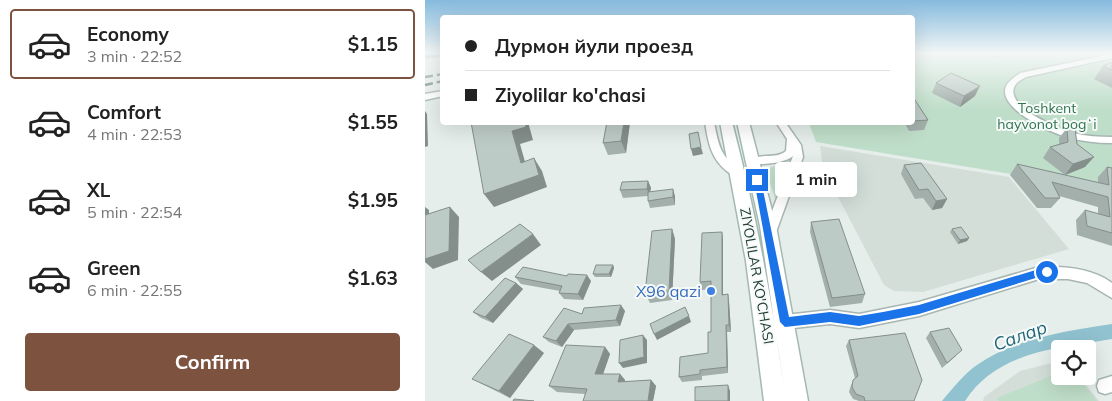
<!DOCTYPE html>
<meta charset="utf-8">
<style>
:root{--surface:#fff;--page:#f6f6f6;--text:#222;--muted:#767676;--line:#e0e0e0;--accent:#7d5340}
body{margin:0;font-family:Mulish,sans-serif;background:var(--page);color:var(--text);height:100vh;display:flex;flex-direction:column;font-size:19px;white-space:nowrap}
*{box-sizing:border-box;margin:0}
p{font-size:16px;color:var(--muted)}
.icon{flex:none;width:28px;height:28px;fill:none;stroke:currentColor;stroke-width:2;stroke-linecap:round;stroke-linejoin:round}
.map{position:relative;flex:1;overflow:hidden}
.sheet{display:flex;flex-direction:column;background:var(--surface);width:425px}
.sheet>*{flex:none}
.banner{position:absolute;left:15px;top:15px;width:475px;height:110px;border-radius:5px;box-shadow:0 5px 20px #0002;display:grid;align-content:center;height:110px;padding:0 25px;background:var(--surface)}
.tools{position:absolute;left:626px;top:340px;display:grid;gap:10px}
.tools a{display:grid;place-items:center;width:45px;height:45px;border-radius:5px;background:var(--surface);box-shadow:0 5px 20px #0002;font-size:25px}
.end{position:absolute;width:22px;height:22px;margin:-11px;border:6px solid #1a73e8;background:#fff;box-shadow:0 0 0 2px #fff}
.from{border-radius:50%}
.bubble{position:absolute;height:35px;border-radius:5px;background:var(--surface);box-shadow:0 5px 20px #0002;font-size:16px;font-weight:700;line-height:35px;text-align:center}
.banner b{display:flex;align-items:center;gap:18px;height:48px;font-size:19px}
.banner b+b{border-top:1px solid var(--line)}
.banner i{width:12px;height:12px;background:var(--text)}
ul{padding:9px 0 0;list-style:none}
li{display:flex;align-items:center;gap:15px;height:70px;margin:0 10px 8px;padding:0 15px;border:2px solid transparent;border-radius:5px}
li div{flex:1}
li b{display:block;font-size:19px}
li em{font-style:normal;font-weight:700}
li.active{border-color:var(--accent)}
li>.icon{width:45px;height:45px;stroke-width:1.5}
.primary-button{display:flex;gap:10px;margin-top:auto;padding:10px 25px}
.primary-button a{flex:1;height:58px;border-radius:5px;background:var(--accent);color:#fff;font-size:20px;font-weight:700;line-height:58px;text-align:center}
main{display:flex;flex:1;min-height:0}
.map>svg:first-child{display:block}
</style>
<main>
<section class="sheet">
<ul>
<li class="active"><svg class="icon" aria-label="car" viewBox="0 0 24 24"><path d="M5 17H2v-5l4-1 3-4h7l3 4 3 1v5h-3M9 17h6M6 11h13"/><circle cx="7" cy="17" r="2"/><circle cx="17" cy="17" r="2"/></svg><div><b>Economy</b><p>3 min · 22:52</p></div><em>$1.15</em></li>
<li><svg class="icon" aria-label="car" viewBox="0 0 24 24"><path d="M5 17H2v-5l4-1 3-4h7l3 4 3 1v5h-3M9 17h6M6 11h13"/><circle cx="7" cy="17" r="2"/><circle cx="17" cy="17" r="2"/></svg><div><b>Comfort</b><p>4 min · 22:53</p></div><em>$1.55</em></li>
<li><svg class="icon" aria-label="car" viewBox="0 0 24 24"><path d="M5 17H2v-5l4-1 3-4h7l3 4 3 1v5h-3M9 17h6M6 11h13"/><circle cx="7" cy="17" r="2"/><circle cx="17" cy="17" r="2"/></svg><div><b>XL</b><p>5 min · 22:54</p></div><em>$1.95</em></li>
<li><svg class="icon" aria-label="car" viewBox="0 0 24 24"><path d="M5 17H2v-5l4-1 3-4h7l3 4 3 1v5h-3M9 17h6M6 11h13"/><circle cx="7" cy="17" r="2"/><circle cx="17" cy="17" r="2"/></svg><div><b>Green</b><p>6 min · 22:55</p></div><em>$1.63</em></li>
</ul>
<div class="primary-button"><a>Confirm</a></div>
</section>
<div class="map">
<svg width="687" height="401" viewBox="0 0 687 401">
<rect width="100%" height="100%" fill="#e5eeea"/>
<g fill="#d3ded9">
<polygon points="395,146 584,177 644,249 498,292 469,291 459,285 398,168"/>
<polygon points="635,361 635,376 654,376 674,401 558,401 559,397 595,371"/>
</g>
<g fill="#bfdec9">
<polygon points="488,53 687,53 687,198 586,174 391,142 384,123 488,122"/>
<path d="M370,151L352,204L340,169C353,165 362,162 370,151Z"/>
<polygon points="635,372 635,376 652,376 672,401 574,401 572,398"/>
</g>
<path fill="#90c2d0" d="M687,324V339C633,348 572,351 540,401H517C527,389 540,373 552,365C591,338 641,331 687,324Z"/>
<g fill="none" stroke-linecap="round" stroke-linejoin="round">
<defs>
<g id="street">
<path d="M687,54V58L601,77C598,79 593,81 591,84C575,105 634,129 648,133C661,136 674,137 687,137V143C671,143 656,141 641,137C625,132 578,111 580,90C581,82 589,78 595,73Z"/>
<polygon points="18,91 18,96 0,100 0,94"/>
<path d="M280,122H289C294,147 295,157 318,171L319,174L318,177C312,178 308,175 303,172C286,159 283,142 280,122Z"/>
<path d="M351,122H360L376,145L378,157L350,235L348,238L344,240L340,238L338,235L368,156C361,163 331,167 324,161C333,152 351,160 361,151L362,139Z"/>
<path d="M614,267C639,266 667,268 687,283V298L662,283L643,279H614L494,316L434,328L405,324L360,329L355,327L353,322L355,317L360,315L405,310L434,314L494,302Z"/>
<polygon points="687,376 687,392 680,394 674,392 672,386 674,380"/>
</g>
<path id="secondary" d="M295,122H307C330,210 347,299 359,388L335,226L312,122H324L351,226L383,401H339L321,261Z"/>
<polygon id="highway" points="0,53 18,53 18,56 0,58"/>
</defs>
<use href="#street" stroke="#a8b6b2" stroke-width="3"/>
<use href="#secondary" stroke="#a4b9b3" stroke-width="3"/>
<use href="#highway" stroke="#c2c9c8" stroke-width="3"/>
<use href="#street" fill="#fff" fill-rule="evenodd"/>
<use href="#secondary" fill="#fff" fill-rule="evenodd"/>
<use href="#highway" fill="#316a62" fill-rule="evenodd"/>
<g stroke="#5f7a75" stroke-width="2.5" stroke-dasharray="8 4" stroke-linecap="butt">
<polyline points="0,77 18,74"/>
<polyline points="0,85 18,81"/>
</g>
</g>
<g fill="#a3afab">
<polygon points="555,53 579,53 576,58 556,56"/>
<polygon points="687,62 687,88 669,79 678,66"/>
<polygon points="511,83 550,96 535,107 507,93"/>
<polygon points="488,97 503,120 499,130 484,131 479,122 488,122"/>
<polygon points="205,122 201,153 183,155 178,143"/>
<polygon points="404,122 437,122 405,125"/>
<polygon points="642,128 652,144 660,167 640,175 618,158 625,147 634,144 634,138"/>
<polygon points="592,164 673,183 673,177 682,167 687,168 687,246 652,235 651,220 660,210 673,214 673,207 634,196 635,198 626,208 612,208 585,175"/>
<polygon points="479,165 522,199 517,208 507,210 498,198 490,199 476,174"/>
<polygon points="223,181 226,188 225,192 250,196 250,205 225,208 223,201 223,196 198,198 195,190"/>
<polygon points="386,222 440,294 437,303 405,307 385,232"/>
<polygon points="247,229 250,239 247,300 225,303 220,293"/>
<polygon points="527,229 544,238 542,241 533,244 525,232"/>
<polygon points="297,232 298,240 298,294 303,294 304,301 306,332 302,332 303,373 277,376 277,380 257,382 254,377 283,353 286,332 286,289 277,290 275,282"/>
<polygon points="188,265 189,268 186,277 170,277 168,274"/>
<polygon points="90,277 166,281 158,300 139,299 134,293 135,291 96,284"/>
<polygon points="91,283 98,289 68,323 56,318 48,312"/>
<polygon points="200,311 195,326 149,330 137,347 124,342 118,337 157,314"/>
<polygon points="505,332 531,356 517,368 501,338"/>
<polygon points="424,340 489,401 434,401 428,399 424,392 426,385 430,378 421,346"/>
<polygon points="180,347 185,354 178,374 195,374 200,380 200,382 226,380 231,386 228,401 158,401 160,394 132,392 124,386"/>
<polygon points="119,353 85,398 47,379"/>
</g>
<g fill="#848e8b">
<polygon points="555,86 550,96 535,107 539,96"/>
<polygon points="0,111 2,114 3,146 0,147"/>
<polygon points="100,122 103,122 108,140 95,144 104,176 96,163 87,131"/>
<polygon points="199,122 205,122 201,153 196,141"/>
<polygon points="276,147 278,154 268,156 266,149"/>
<polygon points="669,157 660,167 640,175 648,164"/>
<polygon points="109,158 117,171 122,187 69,207 59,194"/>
<polygon points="223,181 226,188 224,196 222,189"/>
<polygon points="248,189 250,196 250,205 248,197"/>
<polygon points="522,199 517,208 507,210 511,201"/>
<polygon points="0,207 4,210 4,226 0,223"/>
<polygon points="25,207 34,217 33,260 8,269 0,262 0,259"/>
<polygon points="247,229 250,239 247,300 244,291"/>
<polygon points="297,232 298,240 298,302 297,295"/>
<polygon points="108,234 116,245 67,281 56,272"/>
<polygon points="544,238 542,241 533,244 535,240"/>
<polygon points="188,265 189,268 186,277 184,274"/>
<polygon points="162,275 166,281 158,300 153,294"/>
<polygon points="91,283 98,289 68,323 60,317"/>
<polygon points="303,294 304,301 306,332 304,325"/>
<polygon points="196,305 200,311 195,326 191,320"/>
<polygon points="264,316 266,322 232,340 229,334"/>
<polygon points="143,324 149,330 137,347 131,341"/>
<polygon points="301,325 302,332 303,373 302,367"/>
<polygon points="218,335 222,340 222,363 198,368 194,363"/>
<polygon points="109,345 119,353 85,398 74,391"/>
<polygon points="180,347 185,354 176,380 170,374"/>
<polygon points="195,374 200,380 199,388 193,382"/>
<polygon points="226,380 231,386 228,401 223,401"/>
<polygon points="303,385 305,391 305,401 303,401"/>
</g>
<g fill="#bdcbc7" stroke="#848e8b">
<polygon points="687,62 687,70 678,66"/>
<polygon points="526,73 555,86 539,96 511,83"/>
<polygon points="488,97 503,120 488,121"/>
<polygon points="46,122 100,122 101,127 87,131 96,163 109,158 114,175 59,194"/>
<polygon points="182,122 199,122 196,141 178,143"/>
<polygon points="642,128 650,129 652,144 669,157 648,164 625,147 643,142"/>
<polygon points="273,132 276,147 266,149 264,134"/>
<polygon points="496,163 522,199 511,201 503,189 494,190 479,165"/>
<polygon points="592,164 684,185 682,167 687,168 687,233 662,226 660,210 685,217 683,197 627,182 635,198 620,198"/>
<polygon points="223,181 222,189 195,190 197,182"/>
<polygon points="248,189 248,197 223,201 223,192"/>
<polygon points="25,207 24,251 0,259 0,215"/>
<polygon points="414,219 440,294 407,298 386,222"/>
<polygon points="95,224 108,234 56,272 43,260"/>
<polygon points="536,227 544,238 535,240 527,229"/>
<polygon points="247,229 244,291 220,293 227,231"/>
<polygon points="297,232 297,295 303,294 304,325 301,325 302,367 275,370 275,374 254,377 255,357 283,353 283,332 286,332 286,281 275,282 277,233"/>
<polygon points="171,265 188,265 184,274 168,274"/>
<polygon points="98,267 142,276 143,274 162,275 153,294 134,293 137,286 90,277"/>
<polygon points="80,278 91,283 60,317 48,312"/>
<polygon points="196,305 191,320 143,324 131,341 118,337 139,308 157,314 159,308"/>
<polygon points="260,307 264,316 229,334 225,324"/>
<polygon points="524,328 537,350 522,363 505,332"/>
<polygon points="480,333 497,380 489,401 440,401 439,397 431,394 427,387 428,380 433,376 424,340"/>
<polygon points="84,334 109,345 74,391 47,379"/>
<polygon points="218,335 219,357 194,363 195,340"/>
<polygon points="141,345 180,347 170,374 195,374 193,382 226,380 223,401 158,401 162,389 124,386"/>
<polygon points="303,385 303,401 270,401 270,387"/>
<polygon points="89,399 109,401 88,401"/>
</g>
<linearGradient id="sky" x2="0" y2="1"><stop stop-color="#85bade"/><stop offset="0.49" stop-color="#f3f7f6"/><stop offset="1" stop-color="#f3f7f6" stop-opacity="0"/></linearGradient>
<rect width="687" height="109" fill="url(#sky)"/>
<polygon fill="#1a73e8" points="332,177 336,180 364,317 405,312 434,316 458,312 494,305 614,269 622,268 626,272 625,275 614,277 494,314 458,321 434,326 405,322 360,327 355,322 329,180"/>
<circle fill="#3f7fe0" stroke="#f6faf8" stroke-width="2" cx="286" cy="291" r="5"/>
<g text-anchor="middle" stroke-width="4" stroke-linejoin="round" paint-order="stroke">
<g font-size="14" fill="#30754f" stroke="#f6faf8">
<text x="622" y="113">Toshkent<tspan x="622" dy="16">hayvonot bogʻi</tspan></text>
</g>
<g font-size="14" fill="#253f3a" stroke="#f6faf8">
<text transform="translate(332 276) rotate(80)" y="5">ZIYOLILAR KO'CHASI</text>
</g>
<g font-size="16" fill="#366cbe" stroke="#f6faf8" text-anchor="end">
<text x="276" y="297">X96 qazi</text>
</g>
<g font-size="18" font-style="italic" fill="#206579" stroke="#f6faf8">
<text transform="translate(595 336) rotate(-20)" y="6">Салар</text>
</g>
</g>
</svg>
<div class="tools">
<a><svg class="icon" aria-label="locate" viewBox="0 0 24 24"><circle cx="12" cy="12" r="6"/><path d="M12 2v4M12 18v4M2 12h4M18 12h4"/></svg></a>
</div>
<i class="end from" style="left:622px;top:272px"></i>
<i class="end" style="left:332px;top:180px"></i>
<div class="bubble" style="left:350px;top:162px;width:82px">1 min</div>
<div class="banner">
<b><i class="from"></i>Дурмон йули проезд</b>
<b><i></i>Ziyolilar ko'chasi</b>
</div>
</div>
</main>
